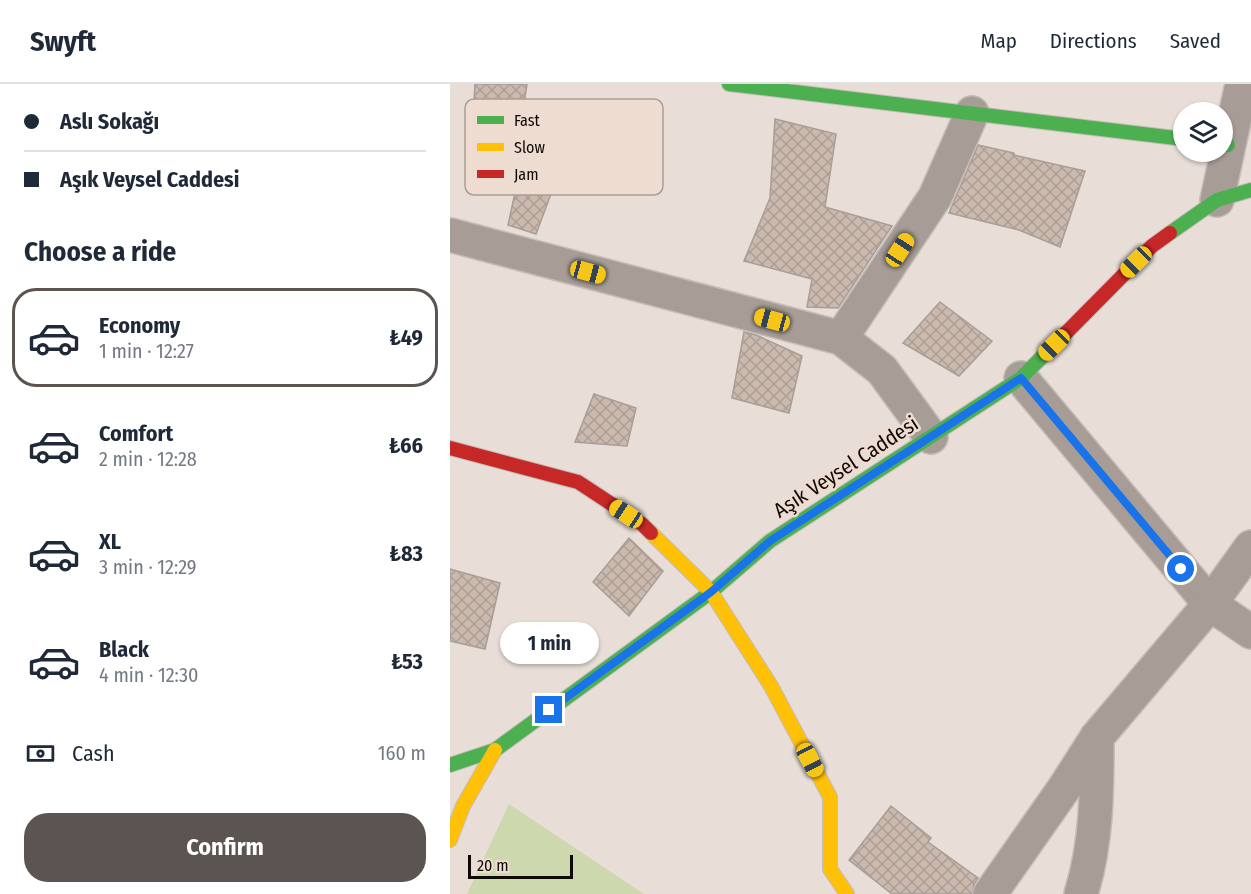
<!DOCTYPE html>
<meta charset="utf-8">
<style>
:root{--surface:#fff;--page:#f2f2f3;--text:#1f2937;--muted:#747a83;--line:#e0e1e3;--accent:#5c5450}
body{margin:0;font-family:"Fira Sans Condensed",sans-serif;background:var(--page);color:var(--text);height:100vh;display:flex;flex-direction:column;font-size:22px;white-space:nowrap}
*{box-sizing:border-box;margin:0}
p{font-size:20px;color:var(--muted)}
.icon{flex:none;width:33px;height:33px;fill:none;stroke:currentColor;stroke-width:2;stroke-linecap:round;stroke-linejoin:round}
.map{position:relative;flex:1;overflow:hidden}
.details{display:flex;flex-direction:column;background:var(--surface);width:450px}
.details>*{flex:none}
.guide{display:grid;align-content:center;height:132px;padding:0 24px;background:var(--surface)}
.fabs{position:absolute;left:723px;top:18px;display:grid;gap:12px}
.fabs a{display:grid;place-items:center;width:60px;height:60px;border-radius:50%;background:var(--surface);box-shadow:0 2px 4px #0004;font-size:30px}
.scale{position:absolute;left:18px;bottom:15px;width:105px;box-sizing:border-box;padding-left:6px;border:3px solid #100a07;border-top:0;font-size:16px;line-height:21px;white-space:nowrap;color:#100a07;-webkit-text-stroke:4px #eedcd1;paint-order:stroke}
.end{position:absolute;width:27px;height:27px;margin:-14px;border:8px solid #1a73e8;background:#fff;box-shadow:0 0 0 3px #fff}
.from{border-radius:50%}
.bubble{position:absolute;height:42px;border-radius:21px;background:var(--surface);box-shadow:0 2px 4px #0004;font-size:20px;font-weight:700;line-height:42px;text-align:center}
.car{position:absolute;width:18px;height:36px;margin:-18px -9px;border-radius:8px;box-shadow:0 0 4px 2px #0007;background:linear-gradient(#f5c518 24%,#345 0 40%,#f5c518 0 76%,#345 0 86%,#f5c518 0)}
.guide b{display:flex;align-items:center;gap:21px;height:57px;font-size:22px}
.guide b+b{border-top:2px solid var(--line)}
.guide i{width:15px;height:15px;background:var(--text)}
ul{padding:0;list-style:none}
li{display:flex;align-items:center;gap:18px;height:99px;margin:0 12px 9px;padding:0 12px;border:3px solid transparent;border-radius:24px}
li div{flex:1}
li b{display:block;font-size:22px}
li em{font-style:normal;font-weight:700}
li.on{border-color:var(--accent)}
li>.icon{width:54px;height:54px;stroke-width:1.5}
h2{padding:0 24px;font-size:27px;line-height:72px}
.pay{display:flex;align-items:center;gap:15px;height:66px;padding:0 24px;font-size:22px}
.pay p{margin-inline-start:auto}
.cta{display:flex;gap:12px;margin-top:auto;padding:12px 24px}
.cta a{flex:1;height:69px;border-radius:24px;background:var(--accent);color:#fff;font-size:24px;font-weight:700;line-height:69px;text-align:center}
header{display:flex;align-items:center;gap:36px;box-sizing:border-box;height:84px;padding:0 30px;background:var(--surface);border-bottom:2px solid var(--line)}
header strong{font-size:28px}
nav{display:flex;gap:33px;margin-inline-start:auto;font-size:21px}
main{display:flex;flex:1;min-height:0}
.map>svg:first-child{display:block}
</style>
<header>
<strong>Swyft</strong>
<nav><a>Map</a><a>Directions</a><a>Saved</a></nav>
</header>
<main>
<section class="details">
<div class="guide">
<b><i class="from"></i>Aslı Sokağı</b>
<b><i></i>Aşık Veysel Caddesi</b>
</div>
<h2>Choose a ride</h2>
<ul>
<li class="on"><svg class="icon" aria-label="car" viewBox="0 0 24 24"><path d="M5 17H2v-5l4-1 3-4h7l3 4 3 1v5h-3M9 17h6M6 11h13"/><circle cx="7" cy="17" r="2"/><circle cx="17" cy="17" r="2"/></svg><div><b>Economy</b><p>1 min · 12:27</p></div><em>₺49</em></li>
<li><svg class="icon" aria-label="car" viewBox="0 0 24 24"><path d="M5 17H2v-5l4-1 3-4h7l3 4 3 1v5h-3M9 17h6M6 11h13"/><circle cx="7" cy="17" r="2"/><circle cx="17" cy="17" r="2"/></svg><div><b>Comfort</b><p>2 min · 12:28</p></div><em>₺66</em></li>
<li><svg class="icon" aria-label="car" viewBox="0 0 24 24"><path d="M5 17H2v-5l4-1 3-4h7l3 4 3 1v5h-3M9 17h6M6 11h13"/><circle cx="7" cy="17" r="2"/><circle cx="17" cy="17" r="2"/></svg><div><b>XL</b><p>3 min · 12:29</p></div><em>₺83</em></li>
<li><svg class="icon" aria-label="car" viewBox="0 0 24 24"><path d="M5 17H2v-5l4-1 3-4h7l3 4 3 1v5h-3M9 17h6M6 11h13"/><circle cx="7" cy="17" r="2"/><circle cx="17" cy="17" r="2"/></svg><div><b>Black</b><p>4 min · 12:30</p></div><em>₺53</em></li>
</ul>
<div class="pay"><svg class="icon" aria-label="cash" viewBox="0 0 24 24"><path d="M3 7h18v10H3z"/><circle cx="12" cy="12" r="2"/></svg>Cash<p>160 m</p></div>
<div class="cta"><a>Confirm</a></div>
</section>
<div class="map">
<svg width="801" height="810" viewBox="0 0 801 810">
<defs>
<pattern id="building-cross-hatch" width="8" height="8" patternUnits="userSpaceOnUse" patternTransform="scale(1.5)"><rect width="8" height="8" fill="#cbb9ae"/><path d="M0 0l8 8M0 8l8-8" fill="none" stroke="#ad9e94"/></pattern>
</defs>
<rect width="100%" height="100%" fill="#e8ddd7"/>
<polygon fill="#cdd8af" points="59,720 194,810 17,810"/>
<g fill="url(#building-cross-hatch)" stroke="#a69e99" stroke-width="1.5">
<polygon points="25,0 77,0 69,54 22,51"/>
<polygon points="325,35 386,50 375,123 442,142 388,224 357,223 362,195 294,177 320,114"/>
<polygon points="528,61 564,69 564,71 635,87 610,163 569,146 499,129"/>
<polygon points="75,62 114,75 86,150 58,141"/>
<polygon points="490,218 542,257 509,292 453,259"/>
<polygon points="294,248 306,251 352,272 339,329 282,314"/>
<polygon points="144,310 186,324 177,362 125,358"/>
<polygon points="179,454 213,487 179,532 143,498"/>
<polygon points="0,485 50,499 35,565 0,557"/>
<polygon points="441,722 481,754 478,758 528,794 524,800 522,810 442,810 399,776"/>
</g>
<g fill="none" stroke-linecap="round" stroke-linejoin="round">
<defs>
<g id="street">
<polyline points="767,116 792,0"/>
<polyline points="0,151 391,254 432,286 481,353"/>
<polyline points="391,254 485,113 522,29"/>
<polyline points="571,294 760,520 801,548"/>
<polyline points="540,810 615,703 647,653"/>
<path d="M631,810C647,759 647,706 647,653L760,520L801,463"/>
</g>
<g id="fast">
<polyline points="279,0 734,55"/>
<polyline points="772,60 778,61"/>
<polyline points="720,149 767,116 801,106"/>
<polyline points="0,681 45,666 261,508 320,457 571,294 613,252"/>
</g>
<g id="slow">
<polyline points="201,449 261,508 321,602 380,713 380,785 397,810"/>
<polyline points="0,756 13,722 45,666"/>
</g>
<g id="jam">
<polyline points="613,252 702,162 720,149"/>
<polyline points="0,364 128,398 192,440 201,449"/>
</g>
</defs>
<use href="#street" stroke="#c4bcb7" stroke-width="36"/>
<use href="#fast" stroke="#c4bcb7" stroke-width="16"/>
<use href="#slow" stroke="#c4bcb7" stroke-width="16"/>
<use href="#jam" stroke="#c4bcb7" stroke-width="16"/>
<use href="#street" stroke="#a79d96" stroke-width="33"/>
<use href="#fast" stroke="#4caf50" stroke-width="14"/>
<use href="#slow" stroke="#ffc107" stroke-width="14"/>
<use href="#jam" stroke="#c62828" stroke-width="14"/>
</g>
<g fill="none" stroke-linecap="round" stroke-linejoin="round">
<polyline stroke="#1a73e8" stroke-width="8" points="99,626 261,508 320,457 571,294 731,485"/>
</g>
<g text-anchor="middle" stroke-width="5" stroke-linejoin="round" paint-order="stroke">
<g font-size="21" fill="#100a07" stroke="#eedcd1">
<text transform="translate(396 383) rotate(-33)" y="7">Aşık Veysel Caddesi</text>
</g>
</g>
<rect x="15" y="15" width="198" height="96" rx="9" fill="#eedcd1" stroke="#ab9d94" stroke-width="1.5"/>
<rect x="27" y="32" width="27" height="8" fill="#4caf50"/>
<rect x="27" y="59" width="27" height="8" fill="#ffc107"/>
<rect x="27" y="86" width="27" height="8" fill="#c62828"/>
<g font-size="16" fill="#100a07">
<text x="64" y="42">Fast</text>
<text x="64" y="69">Slow</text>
<text x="64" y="96">Jam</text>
</g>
</svg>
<div class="fabs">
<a><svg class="icon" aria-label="layers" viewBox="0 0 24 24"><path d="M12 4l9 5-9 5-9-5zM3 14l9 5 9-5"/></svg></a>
</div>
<div class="scale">20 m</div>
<i class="end from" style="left:731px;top:485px"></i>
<i class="end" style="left:99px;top:626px"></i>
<div class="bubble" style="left:50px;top:538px;width:99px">1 min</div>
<i class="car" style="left:450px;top:166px;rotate:33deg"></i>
<i class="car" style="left:686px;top:178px;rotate:225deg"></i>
<i class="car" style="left:138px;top:188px;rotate:105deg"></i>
<i class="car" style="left:322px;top:236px;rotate:285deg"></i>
<i class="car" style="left:604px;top:261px;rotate:225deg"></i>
<i class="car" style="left:176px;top:430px;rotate:303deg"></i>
<i class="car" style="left:360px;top:676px;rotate:152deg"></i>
</div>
</main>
